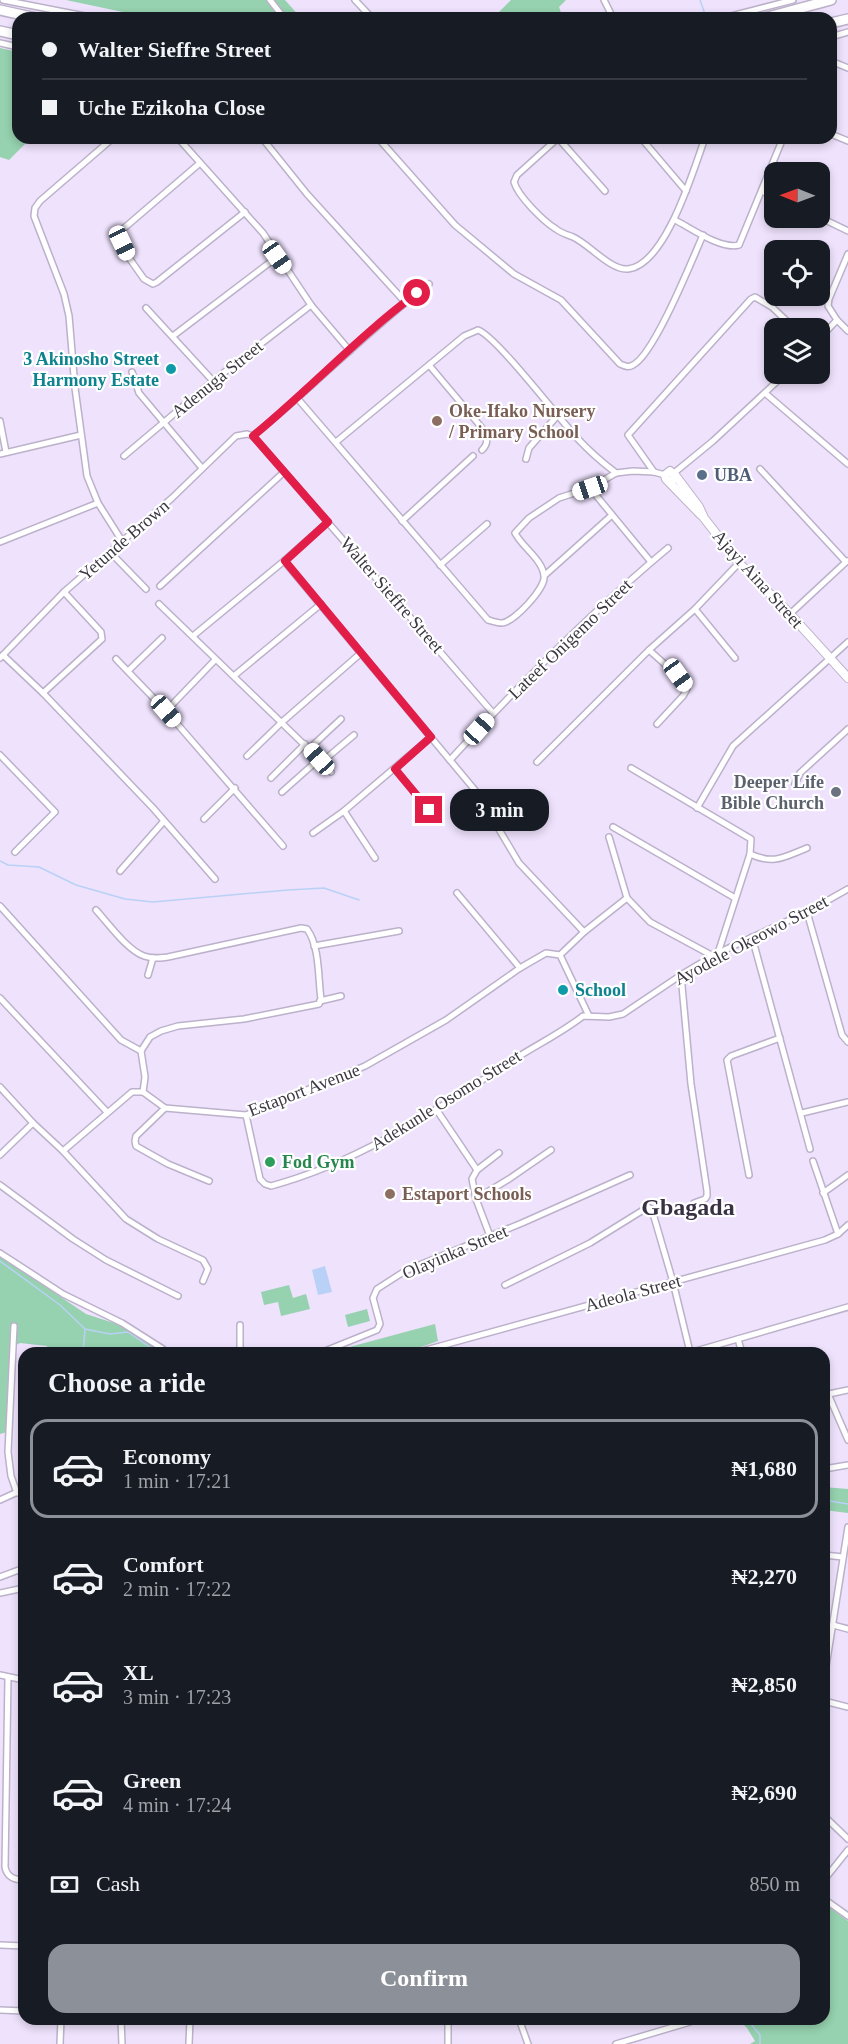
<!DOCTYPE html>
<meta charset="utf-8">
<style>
:root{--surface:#171b24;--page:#242831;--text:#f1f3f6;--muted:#9ea1a6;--line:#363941;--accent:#8c9099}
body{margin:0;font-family:"Times New Roman",serif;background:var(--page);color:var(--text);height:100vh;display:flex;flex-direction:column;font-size:22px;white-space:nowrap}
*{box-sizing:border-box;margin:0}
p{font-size:20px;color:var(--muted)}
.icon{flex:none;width:33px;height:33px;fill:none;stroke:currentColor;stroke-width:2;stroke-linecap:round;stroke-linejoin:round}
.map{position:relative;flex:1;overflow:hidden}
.panel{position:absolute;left:18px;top:1347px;width:812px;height:678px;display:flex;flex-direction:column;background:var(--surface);border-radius:18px;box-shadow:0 3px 9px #0003}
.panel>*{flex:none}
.guide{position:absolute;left:12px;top:12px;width:825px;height:132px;border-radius:18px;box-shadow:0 3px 9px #0003;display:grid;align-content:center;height:132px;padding:0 30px;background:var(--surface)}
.needle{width:39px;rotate:271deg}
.fabs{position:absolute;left:764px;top:162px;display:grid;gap:12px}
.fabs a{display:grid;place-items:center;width:66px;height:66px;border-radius:12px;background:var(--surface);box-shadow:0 3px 9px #0003;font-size:30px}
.end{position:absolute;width:27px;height:27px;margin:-14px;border:8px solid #e11d48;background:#fff;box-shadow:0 0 0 3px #fff}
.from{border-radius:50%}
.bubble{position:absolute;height:42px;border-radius:18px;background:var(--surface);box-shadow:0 3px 9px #0003;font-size:20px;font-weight:600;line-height:42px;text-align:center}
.car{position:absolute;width:18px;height:36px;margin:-18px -9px;border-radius:8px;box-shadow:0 0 4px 2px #0007;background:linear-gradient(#fff 24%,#345 0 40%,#fff 0 76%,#345 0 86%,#fff 0)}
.guide b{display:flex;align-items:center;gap:21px;height:57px;font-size:22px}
.guide b+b{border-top:2px solid var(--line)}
.guide i{width:15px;height:15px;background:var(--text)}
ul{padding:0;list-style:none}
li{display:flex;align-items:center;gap:18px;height:99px;margin:0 12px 9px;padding:0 18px;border:3px solid transparent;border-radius:18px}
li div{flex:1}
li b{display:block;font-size:22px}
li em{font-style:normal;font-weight:600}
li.selected{border-color:var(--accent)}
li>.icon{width:54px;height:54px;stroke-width:1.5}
h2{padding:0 30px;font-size:27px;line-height:72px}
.pay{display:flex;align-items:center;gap:15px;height:66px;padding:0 30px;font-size:22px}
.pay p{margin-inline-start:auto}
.cta{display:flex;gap:12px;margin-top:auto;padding:12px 30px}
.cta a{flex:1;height:69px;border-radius:18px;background:var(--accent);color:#fff;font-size:24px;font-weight:600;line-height:69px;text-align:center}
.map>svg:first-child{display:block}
</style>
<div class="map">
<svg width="848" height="2044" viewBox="0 0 848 2044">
<rect width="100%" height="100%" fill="#eee2fc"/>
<g fill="#96d2af">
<polygon points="66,0 285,0 301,18 151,18"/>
<polygon points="511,0 566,0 559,7 563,18 493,18"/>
<polygon points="0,48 18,52 18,138 31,138 9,160 0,157"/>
<polygon points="0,1256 86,1314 120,1325 164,1353 47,1353 47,1346 20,1343 10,1348 7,1432 0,1434"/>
<polygon points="289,1285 293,1298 306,1294 310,1309 281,1316 278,1302 264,1305 261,1292"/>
<polygon points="367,1309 370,1321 348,1327 345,1315"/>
<polygon points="435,1324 438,1341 404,1353 327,1353"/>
<polygon points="824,1487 848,1489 848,1513 824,1510"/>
<polygon points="824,1903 848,1921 848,2044 750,2044 755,2041 747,2028 738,2019 824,2019"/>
</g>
<polygon fill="#b9d1f6" points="325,1266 332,1292 318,1295 312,1270"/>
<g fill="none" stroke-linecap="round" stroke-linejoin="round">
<g stroke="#b9d1f6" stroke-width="1.5">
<polyline points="700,0 706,17"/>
<polyline points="0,861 8,865 39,867 76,885 125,899 153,902 288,890 324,888 359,900"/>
<polyline points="0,1261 60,1305 85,1329 110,1334 128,1332 158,1353"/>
<polyline points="83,1353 85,1330"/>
<polyline points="824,1500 848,1504"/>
<polyline points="747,2019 760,2035 760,2044"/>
</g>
<defs>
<g id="street">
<polyline points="3,0 95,18"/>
<polyline points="270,0 284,18"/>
<polyline points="355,0 372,18"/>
<polyline points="604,0 613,18"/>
<polyline points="723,18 793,0"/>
<polyline points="831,37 848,32"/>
<polyline points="0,43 18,47"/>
<polyline points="831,61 848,68"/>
<polyline points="831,134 848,141"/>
<polyline points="113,138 40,201 35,208 34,216 64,294 69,316 75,388 87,476 98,503 122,541"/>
<polyline points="178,138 263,233 311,305 350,351"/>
<polyline points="262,138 307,194 405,302"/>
<path d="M378,138L455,225L514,274L561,300L620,364C625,366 628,368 633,365C654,355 692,260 703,235"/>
<path d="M558,138L517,175L514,182C518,196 543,221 556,229C561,233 568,235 573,237C589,244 611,271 628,269C666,265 694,168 705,138"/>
<polyline points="558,138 605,191"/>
<polyline points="641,138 686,191"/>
<polyline points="200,163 123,229 122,243 127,255 144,279 153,284 157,282 245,212"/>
<polyline points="762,191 774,197"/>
<polyline points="819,217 848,231"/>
<path d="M675,220C691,228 721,250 739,245L783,138"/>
<polyline points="848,254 829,299 828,306 837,320 848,331"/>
<path d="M429,284C367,331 313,387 253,436L493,713"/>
<polyline points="146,308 213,381"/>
<polyline points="173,336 277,257"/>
<polyline points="819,339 837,320"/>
<path d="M429,365L482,428C486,437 490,442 482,450"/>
<polyline points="132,372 139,393 202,468"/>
<polyline points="765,393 848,464"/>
<path d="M298,399L488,620C492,621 498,623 502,623C514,622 546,588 544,576C543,560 522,547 515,533L529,518L559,498L590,488L616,473L633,471L654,472L665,475"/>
<polyline points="0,421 6,452"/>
<path d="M336,442L464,336L478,330C496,336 560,420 578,439C590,452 603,463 616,473"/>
<polyline points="0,454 81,435"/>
<polyline points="124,456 213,381 311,305"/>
<polyline points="526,459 529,448 557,416"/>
<polyline points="760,469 846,562"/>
<polyline points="654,472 628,435 751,299 755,297 772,307 794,328"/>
<polyline points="674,473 713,441 785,374"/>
<polyline points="590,488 651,562"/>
<polyline points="402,521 473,456"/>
<polyline points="0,542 98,503"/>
<polyline points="110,552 146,589"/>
<polyline points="284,561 484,801"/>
<polyline points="440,565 487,524"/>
<polyline points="545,575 612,515"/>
<polyline points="160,586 284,472"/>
<polyline points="159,604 319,759 282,792"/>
<polyline points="695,609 735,658"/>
<polyline points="790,614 847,561"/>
<polyline points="193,636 284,561 328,522"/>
<polyline points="649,650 677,675 687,689 683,696 657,724"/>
<polyline points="3,655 43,693 153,808 215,879"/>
<polyline points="0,658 64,592 172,498 236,436 247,434 253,436"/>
<polyline points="116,659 166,711"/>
<polyline points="215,660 166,711 283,846"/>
<polyline points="128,671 162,638"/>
<polyline points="235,675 321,604"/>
<polyline points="43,693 102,639 101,632 64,592"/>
<polyline points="310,748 341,719"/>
<polyline points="0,755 55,812 15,852"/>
<polyline points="247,756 282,722 361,653"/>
<polyline points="321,760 331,772"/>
<path d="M450,760C519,685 590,613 668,548"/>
<polyline points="323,761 354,735"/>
<polyline points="537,762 649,650 695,609 739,563"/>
<polyline points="631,768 751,839 750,854 718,953"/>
<polyline points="395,769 429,810"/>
<polyline points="271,778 305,744"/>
<polyline points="795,784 800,773 848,729"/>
<polyline points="697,808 733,746 848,642"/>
<polyline points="344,811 375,858"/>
<polyline points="204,819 235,788"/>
<polyline points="497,826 519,863 584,932"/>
<polyline points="613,827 735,898"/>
<polyline points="313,833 344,811 431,737"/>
<polyline points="609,837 627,898"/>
<path d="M750,854C774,865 784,857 807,848"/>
<polyline points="120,871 164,821"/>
<polyline points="457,893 520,968"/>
<polyline points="0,906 121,1040 141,1051"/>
<path d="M96,910C108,923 127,950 144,956C152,959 159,958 168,957L301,928L307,929C320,947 318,978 321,999L319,1004L244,1019L178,1026L161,1031L150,1037L141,1051L145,1077L143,1092"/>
<polyline points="807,912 842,1035 848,1042"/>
<polyline points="752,937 810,1149"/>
<polyline points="314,946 399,931"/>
<polyline points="560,955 584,932 627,898 650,922 713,956"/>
<polyline points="148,975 153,958"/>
<polyline points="681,975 691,1084 707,1191 707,1196 705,1199 694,1203"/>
<polyline points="0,998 107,1112"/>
<polyline points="320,1001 341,996"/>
<polyline points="0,1087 33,1123"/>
<polyline points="165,1108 136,1136 135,1141 136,1146 168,1164 209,1181"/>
<polyline points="436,1109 477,1170"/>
<polyline points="802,1113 848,1102"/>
<path d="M246,1115L260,1179L265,1184L271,1186C360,1162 433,1112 510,1062C534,1046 560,1034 583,1016L609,1017L623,1014L681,975L718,953L807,912L848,889"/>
<polyline points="63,1151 126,1219 158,1239 203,1260 208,1269 203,1281"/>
<polyline points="0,1155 33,1123 63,1151 132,1092 143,1092 165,1108 246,1115 365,1066 446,1020 520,968 546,953 560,955 589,1016"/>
<polyline points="813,1161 838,1234"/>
<polyline points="749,1175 727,1060 731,1056 780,1038"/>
<polyline points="0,1185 73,1239 106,1260 178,1296"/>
<polyline points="823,1193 848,1175"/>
<polyline points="476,1199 509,1179 551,1150"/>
<polyline points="490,1236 476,1199 472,1179 477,1170 499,1153"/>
<polyline points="0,1253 63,1294 122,1323 163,1349"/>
<polyline points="505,1285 590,1243 648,1207 652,1210 673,1282 690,1352"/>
<polyline points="240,1325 240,1353"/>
<polyline points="14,1326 8,1452 11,1476 17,1493"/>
<polyline points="738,1339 742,1353"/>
<polyline points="320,1353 377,1330 380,1324 373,1298 377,1289 405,1271 522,1223 630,1175"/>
<polyline points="415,1353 825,1240 838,1234 848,1225"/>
<polyline points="689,1353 848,1307"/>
<polyline points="828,1394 848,1440"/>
<polyline points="824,1395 848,1390"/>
<polyline points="824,1469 848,1465"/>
<polyline points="0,1500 24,1489"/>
<polyline points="824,1555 843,1557"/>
<polyline points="0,1577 24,1568"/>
<polyline points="0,1593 24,1588"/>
<polyline points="833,1625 848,1629"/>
<polyline points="0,1675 24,1680"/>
<path d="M8,1677L5,1867C7,1877 14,1880 24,1880"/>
<polyline points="824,1679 848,1527"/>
<polyline points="824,1701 848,1707"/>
<polyline points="824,1816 848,1839"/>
<polyline points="824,1880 848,1850"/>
<polyline points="824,1899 848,1916"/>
<polyline points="0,1945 24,1946"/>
<polyline points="0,2010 24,2011"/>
<polyline points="22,2011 24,1957"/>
<polyline points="121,2019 122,2044"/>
<polyline points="448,2019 448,2044"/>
<polyline points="519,2019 528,2044"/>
<polyline points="60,2044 61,2019"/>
<polyline points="189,2044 190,2019"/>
<polyline points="616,2044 690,2022"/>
</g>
<g id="secondary">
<polyline points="675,475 699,507 704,518 739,563 790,614 848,678"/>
<polyline points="670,481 674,479 675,475 670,471 665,475 666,479 701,515"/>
</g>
<g id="highway">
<polyline points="0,10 36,18"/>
<polyline points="764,18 831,0"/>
<polyline points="831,23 848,19"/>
<polyline points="0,31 18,35"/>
</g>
</defs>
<use href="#street" stroke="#bcb1ca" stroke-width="8"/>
<use href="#secondary" stroke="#bcb1ca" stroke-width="10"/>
<use href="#highway" stroke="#bcb1ca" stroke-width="12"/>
<use href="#street" stroke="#fff" stroke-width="5"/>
<use href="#secondary" stroke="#fff" stroke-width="8"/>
<use href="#highway" stroke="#fff" stroke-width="9"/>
</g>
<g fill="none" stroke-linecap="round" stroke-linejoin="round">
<path stroke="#e11d48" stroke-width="8" d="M417,293C359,336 309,390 253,436L328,522L285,561L431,737L395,769L429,810"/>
</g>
<g fill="#0f9aa8" stroke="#fff" stroke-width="2">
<circle cx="171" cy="369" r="6"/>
<circle cx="563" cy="990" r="6"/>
</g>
<g fill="#8d6e63" stroke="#fff" stroke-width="2">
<circle cx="437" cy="421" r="6"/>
<circle cx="390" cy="1194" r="6"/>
</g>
<circle fill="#5c6f8a" stroke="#fff" stroke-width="2" cx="702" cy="475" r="6"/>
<circle fill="#6b7280" stroke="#fff" stroke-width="2" cx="836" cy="792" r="6"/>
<circle fill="#2e9e5b" stroke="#fff" stroke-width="2" cx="270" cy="1162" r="6"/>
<g text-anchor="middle" stroke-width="4.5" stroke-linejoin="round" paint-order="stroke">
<g font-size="18" font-weight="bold" fill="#0d838f" stroke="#fff" text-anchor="end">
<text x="159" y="365">3 Akinosho Street<tspan x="159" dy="21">Harmony Estate</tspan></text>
<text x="575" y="996" text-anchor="start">School</text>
</g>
<g font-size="18" fill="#3c3842" stroke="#fff">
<text transform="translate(217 379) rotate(-39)" y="6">Adenuga Street</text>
<text transform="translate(124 540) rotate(-41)" y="6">Yetunde Brown</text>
<text transform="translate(758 579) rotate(48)" y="6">Ajayi Aina Street</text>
<text transform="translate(392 595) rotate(49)" y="6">Walter Sieffre Street</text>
<text transform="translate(570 639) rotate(-44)" y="6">Lateef Onigemo Street</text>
<text transform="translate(751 940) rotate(-28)" y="6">Ayodele Okeowo Street</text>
<text transform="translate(304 1090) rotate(-21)" y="6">Estaport Avenue</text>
<text transform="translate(446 1100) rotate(-32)" y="6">Adekunle Osomo Street</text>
<text transform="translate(455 1252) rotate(-23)" y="6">Olayinka Street</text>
<text transform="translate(633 1293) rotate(-15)" y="6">Adeola Street</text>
</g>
<g font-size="18" font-weight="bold" fill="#785e54" stroke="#fff" text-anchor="start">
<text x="449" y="417">Oke-Ifako Nursery<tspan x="449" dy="21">/ Primary School</tspan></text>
<text x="402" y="1200">Estaport Schools</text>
</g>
<g font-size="18" font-weight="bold" fill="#4e5e75" stroke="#fff" text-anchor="start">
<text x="714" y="481">UBA</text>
</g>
<g font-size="18" font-weight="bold" fill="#5b616d" stroke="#fff" text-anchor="end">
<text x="824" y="788">Deeper Life<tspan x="824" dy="21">Bible Church</tspan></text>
</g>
<g font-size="18" font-weight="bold" fill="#27864d" stroke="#fff" text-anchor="start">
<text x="282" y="1168">Fod Gym</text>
</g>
<g font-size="24" font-weight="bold" fill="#393044" stroke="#fff">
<text x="688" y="1215">Gbagada</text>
</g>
</g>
</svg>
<div class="fabs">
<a><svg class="needle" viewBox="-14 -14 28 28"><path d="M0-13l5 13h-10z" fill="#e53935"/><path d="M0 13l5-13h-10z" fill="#9ea1a6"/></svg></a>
<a><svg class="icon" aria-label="locate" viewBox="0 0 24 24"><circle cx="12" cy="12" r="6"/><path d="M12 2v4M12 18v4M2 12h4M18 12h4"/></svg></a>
<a><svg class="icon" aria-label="layers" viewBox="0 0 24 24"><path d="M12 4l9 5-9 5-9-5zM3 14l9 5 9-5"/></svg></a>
</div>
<i class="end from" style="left:417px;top:293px"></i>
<i class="end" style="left:429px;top:810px"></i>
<div class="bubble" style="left:450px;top:789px;width:99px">3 min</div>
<i class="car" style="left:122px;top:243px;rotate:155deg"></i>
<i class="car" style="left:277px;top:257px;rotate:145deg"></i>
<i class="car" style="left:590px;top:488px;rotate:251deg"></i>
<i class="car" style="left:678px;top:675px;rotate:144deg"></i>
<i class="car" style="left:166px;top:711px;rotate:139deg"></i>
<i class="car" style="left:479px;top:729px;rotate:42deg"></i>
<i class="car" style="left:319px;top:759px;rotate:318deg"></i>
<div class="guide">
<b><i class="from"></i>Walter Sieffre Street</b>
<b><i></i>Uche Ezikoha Close</b>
</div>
<section class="panel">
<h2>Choose a ride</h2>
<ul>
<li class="selected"><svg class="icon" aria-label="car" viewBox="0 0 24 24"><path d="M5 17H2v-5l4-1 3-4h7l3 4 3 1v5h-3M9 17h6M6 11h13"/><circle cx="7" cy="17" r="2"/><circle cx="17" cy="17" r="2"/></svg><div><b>Economy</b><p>1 min · 17:21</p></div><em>₦1,680</em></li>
<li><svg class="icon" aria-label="car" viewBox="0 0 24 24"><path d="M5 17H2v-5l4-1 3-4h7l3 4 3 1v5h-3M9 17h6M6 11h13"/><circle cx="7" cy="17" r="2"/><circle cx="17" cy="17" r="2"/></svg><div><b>Comfort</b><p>2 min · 17:22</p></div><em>₦2,270</em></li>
<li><svg class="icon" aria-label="car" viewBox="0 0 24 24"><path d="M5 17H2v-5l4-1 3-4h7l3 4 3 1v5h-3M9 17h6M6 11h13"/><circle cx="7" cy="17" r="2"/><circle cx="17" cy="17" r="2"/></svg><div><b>XL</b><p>3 min · 17:23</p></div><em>₦2,850</em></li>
<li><svg class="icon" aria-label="car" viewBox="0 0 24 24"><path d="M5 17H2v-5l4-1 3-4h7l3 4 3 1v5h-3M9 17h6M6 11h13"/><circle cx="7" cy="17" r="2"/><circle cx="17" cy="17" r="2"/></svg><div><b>Green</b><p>4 min · 17:24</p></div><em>₦2,690</em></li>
</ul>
<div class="pay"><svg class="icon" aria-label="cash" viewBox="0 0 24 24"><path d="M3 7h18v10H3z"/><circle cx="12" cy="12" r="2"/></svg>Cash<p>850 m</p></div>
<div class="cta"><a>Confirm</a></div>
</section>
</div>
